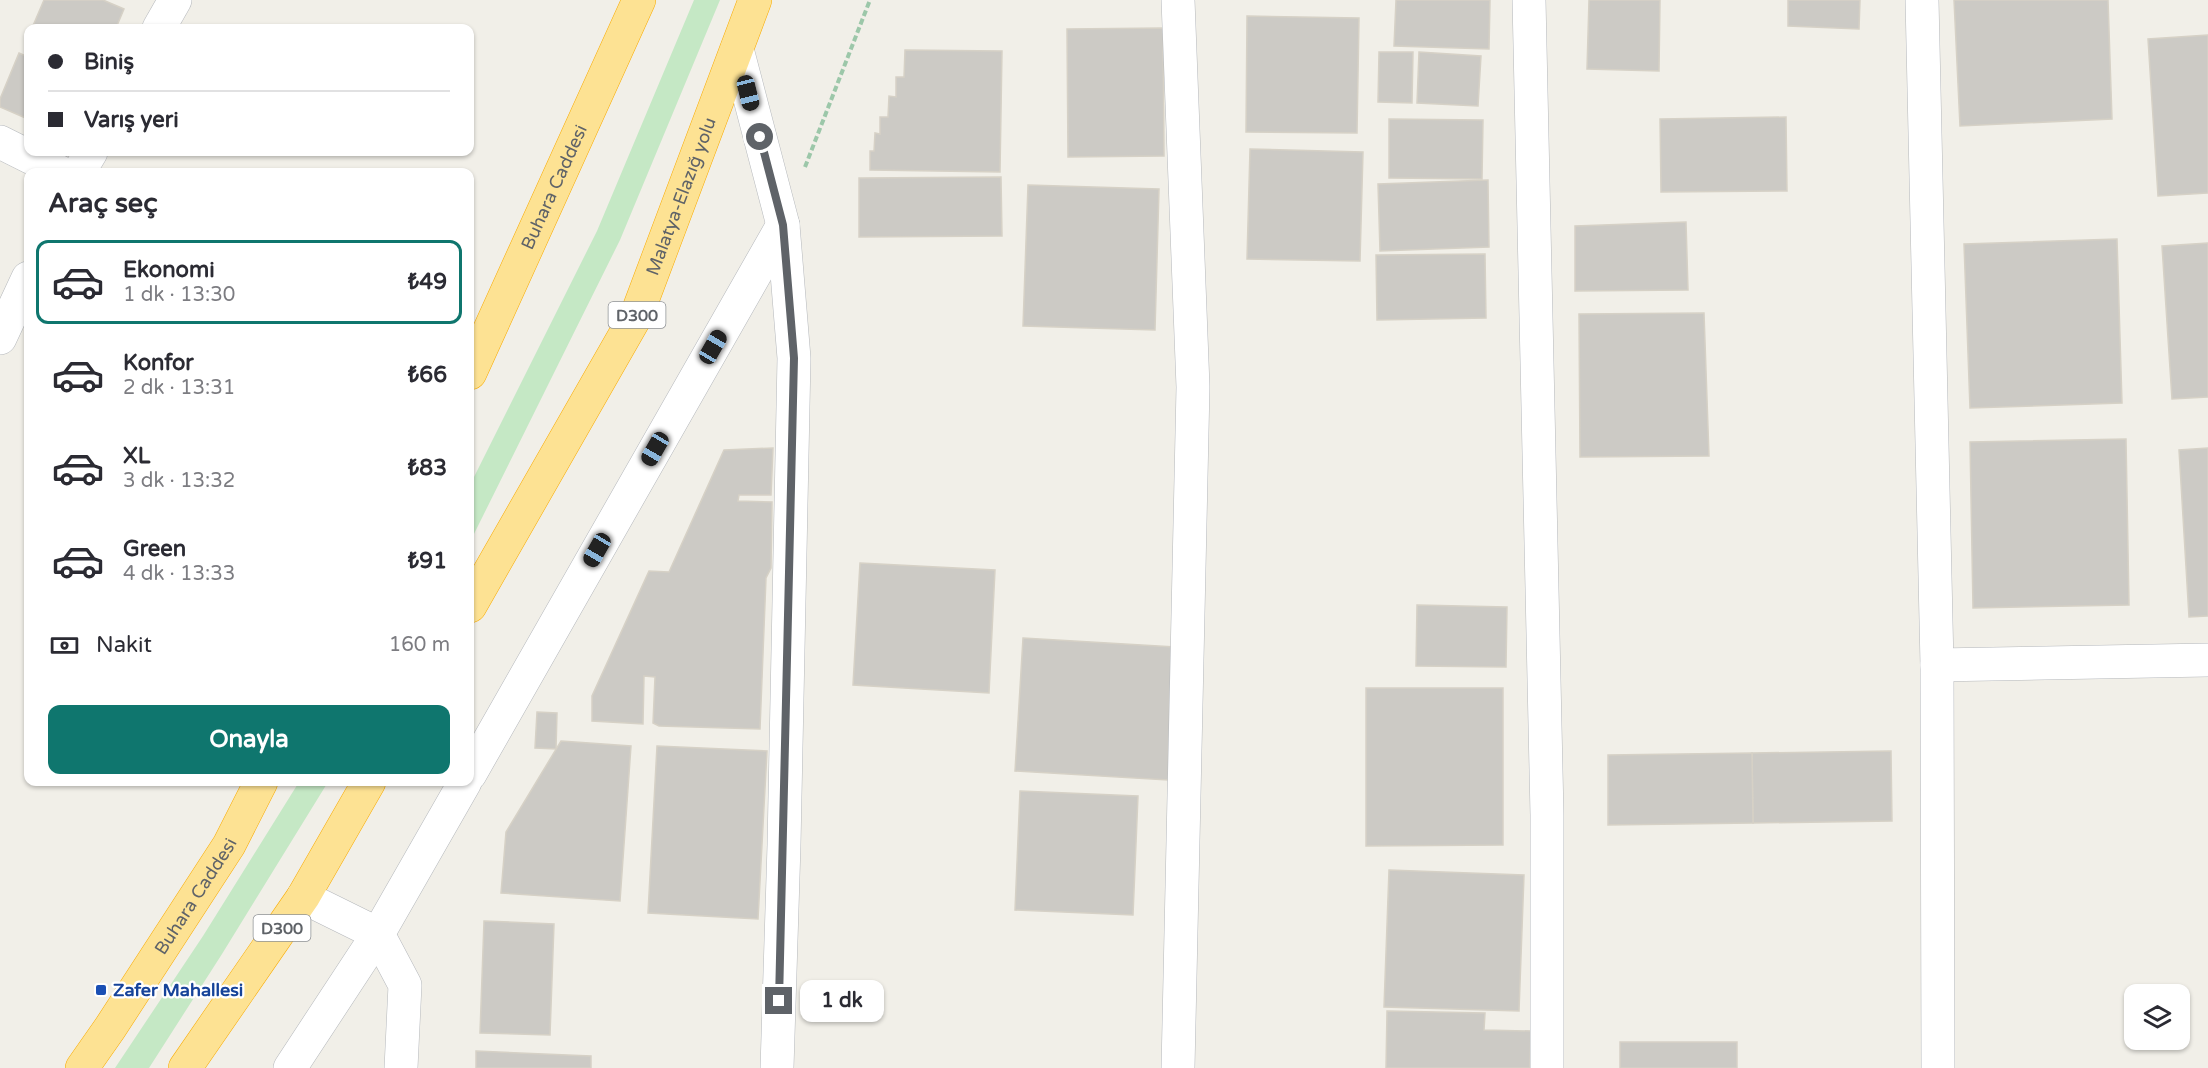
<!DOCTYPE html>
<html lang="tr">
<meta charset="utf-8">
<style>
:root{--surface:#fff;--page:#f2f2f3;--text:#2b2b33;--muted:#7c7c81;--line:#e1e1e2;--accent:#0f766e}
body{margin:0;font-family:"Varela Round",sans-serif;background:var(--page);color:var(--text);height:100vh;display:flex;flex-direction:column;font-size:22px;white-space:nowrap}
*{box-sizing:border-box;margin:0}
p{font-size:20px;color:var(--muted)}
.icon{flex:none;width:33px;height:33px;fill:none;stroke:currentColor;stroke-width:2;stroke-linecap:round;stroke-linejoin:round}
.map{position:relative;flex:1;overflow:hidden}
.side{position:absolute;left:24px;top:168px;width:450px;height:618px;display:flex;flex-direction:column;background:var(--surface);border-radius:12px;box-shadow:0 2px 4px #0004}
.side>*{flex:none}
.banner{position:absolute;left:24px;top:24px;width:450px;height:132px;border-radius:12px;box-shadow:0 2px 4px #0004;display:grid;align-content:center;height:132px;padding:0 24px;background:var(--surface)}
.fabs{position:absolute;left:2124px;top:984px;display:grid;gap:12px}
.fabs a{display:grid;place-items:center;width:66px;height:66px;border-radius:12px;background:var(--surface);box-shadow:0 2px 4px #0004;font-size:30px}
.end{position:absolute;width:27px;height:27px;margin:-14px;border:8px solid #5f6368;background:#fff;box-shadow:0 0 0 3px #fff}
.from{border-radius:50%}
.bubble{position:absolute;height:42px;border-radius:12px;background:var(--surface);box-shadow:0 2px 4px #0004;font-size:20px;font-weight:700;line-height:42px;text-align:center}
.car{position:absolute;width:18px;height:36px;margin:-18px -9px;border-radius:8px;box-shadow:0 0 4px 2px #0007;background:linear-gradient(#222 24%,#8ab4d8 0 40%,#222 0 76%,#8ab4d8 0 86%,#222 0)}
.banner b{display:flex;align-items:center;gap:21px;height:57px;font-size:22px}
.banner b+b{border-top:2px solid var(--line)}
.banner i{width:15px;height:15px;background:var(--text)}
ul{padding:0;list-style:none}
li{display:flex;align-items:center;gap:18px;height:84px;margin:0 12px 9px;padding:0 12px;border:3px solid transparent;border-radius:12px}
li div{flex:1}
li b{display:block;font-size:22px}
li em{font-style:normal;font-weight:700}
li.current{border-color:var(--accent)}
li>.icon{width:54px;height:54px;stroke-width:1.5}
h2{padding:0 24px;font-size:27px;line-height:72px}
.pay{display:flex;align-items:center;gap:15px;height:66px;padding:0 24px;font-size:22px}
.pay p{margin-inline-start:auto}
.cta{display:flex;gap:12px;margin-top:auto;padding:12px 24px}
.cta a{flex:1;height:69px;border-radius:12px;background:var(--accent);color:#fff;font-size:24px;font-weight:700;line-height:69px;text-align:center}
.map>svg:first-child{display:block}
</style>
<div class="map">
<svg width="2208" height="1068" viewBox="0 0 2208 1068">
<rect width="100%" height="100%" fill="#f1efe8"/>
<g fill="#c5e8c5">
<polygon points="694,0 720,0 620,240 470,542 470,485 597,231"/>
<polygon points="299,782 328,782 222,954 149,1068 115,1068 203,936"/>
</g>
<g fill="#cccac5" stroke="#d6d1c6" stroke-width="1.5">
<polygon points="44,0 103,0 124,9 116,28 32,28"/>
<polygon points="1396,0 1490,0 1489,49 1394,46"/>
<polygon points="1589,0 1660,0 1659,71 1587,69"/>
<polygon points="1788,0 1860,0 1859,29 1788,26"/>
<polygon points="1954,0 2108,0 2112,119 1960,126"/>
<polygon points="1247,16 1359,18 1357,133 1246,132"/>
<polygon points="1163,28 1164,156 1068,157 1067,29"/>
<polygon points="2208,35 2208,193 2158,196 2148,39"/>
<polygon points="905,50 1002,51 1000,172 870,170 870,151 874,151 875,133 880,134 880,117 888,117 889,96 896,97 896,77 904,77"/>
<polygon points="1379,52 1413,52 1412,103 1378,102"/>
<polygon points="1419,52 1481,56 1478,106 1417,103"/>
<polygon points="19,53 28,57 28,119 0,107 0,99"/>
<polygon points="1786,117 1787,191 1661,192 1660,119"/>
<polygon points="1389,119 1483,120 1482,179 1389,178"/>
<polygon points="1250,149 1363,152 1360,261 1247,259"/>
<polygon points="1001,177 1002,236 859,237 859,178"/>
<polygon points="1488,180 1489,247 1380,251 1378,184"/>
<polygon points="1028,185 1159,189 1155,330 1023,326"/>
<polygon points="1686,222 1688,290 1575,291 1575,226"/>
<polygon points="2117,239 2122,403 1970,408 1964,244"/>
<polygon points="2208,243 2208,397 2172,399 2162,246"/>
<polygon points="1485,254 1486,318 1377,320 1376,255"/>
<polygon points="1704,313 1709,456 1580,457 1579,314"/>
<polygon points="2126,439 2129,605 1973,608 1970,442"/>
<polygon points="773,448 771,495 739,495 738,501 772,502 771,568 766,578 760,729 659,726 653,723 655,677 644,676 643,724 592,721 592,696 649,571 669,572 724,450"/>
<polygon points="2208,448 2208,616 2189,617 2179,450"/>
<polygon points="860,563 995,570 989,693 853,685"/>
<polygon points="1417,605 1507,607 1506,667 1416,666"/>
<polygon points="1023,638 1175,647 1168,780 1015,771"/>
<polygon points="1366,688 1503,688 1503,845 1366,846"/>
<polygon points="537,712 557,713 556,749 535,748"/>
<polygon points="561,741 631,746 620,901 501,893 506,832"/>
<polygon points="657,746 767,751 758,919 648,913"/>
<polygon points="1891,751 1892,821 1753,823 1752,753"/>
<polygon points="1752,753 1753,823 1608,825 1608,755"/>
<polygon points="1020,791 1138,796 1133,915 1015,910"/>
<polygon points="1389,870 1524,875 1519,1011 1384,1007"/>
<polygon points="484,921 554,924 550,1035 480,1033"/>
<polygon points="1387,1011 1485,1013 1484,1030 1531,1031 1530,1068 1386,1068"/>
<rect x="1620" y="1042" width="117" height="26"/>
<polygon points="476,1051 591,1056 591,1068 476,1068"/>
</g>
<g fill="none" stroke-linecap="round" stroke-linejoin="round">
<defs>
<g id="minor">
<polyline points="1529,0 1547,815 1547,1068"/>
<polyline points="1922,0 1937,665 2208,660"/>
<polyline points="159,28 175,0"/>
<polyline points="737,49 783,225 794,358 784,845 777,1068"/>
<polyline points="0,142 60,172"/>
<polyline points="79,172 91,152"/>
<polyline points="0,338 28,278"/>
<polyline points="1937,665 1938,1068"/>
<polyline points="470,774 783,225"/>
<polyline points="303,897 378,934 405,985 401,1068"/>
<polyline points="290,1068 378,934 465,782"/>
<polyline points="1178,1068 1193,387 1178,0"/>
</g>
<g id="highway">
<path id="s1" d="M470,373L639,0"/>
<path id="s2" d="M470,606L637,314L755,0"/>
<path id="s3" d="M82,1068L110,1028L229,845L261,782"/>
<polyline points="185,1068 303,897 369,782"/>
</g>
</defs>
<use href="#minor" stroke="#b5b8bc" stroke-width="34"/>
<use href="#highway" stroke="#f9ab00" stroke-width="34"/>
<polyline stroke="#9cc7a9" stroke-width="4" stroke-dasharray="6 3" stroke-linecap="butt" points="805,167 870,0"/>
<use href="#minor" stroke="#fff" stroke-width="33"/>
<use href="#highway" stroke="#fde293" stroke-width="33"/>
</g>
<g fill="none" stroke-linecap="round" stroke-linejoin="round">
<polyline stroke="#5f6368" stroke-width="8" points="760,137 783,225 794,358 779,1001"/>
</g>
<rect fill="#1a4fb4" stroke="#fff" stroke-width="2" x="95" y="984" width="12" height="12" rx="3"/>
<g text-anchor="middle" stroke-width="4.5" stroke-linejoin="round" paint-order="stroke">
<g fill="#fff" stroke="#8f9295" stroke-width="1.5">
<rect x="608.5" y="302" width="57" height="26" rx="4.5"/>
<rect x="253.5" y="915" width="57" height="26" rx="4.5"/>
</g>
<g font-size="16" font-weight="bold" fill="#5f6368">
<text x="637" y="321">D300</text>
<text x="282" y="934">D300</text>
</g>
<g font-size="18" fill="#5f6368" stroke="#fff">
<text dy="6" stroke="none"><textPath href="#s1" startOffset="204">Buhara Caddesi</textPath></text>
<text dy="6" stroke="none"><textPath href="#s2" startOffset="462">Malatya-Elazığ yolu</textPath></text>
<text dy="6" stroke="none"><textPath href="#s3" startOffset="206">Buhara Caddesi</textPath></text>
</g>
<g font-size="18" font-weight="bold" fill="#164399" stroke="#fff" text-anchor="start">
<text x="113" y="996">Zafer Mahallesi</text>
</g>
</g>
</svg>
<div class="fabs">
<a><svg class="icon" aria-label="layers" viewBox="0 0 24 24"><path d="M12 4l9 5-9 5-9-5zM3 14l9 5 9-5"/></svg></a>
</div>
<i class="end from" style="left:760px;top:137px"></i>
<i class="end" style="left:779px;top:1001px"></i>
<div class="bubble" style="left:800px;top:980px;width:84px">1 dk</div>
<i class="car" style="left:748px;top:93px;rotate:166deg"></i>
<i class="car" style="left:713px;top:347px;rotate:30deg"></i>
<i class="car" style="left:655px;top:449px;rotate:210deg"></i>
<i class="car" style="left:597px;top:550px;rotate:210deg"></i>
<div class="banner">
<b><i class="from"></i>Biniş</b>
<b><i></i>Varış yeri</b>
</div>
<section class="side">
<h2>Araç seç</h2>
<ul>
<li class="current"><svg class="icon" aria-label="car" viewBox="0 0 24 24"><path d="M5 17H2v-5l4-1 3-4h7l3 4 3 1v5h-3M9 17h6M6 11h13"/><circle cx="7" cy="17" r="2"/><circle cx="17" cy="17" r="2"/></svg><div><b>Ekonomi</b><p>1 dk · 13:30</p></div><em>₺49</em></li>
<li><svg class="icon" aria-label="car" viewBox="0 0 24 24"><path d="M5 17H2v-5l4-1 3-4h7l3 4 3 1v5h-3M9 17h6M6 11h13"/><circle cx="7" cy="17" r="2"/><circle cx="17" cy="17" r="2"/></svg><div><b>Konfor</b><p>2 dk · 13:31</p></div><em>₺66</em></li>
<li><svg class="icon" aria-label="car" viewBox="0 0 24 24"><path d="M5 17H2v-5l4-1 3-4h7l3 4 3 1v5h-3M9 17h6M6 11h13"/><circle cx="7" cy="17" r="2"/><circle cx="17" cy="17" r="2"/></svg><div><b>XL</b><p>3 dk · 13:32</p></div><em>₺83</em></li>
<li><svg class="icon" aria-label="car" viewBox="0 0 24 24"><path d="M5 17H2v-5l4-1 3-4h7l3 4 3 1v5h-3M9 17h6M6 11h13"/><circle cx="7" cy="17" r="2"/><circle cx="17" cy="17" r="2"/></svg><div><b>Green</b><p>4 dk · 13:33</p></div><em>₺91</em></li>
</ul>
<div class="pay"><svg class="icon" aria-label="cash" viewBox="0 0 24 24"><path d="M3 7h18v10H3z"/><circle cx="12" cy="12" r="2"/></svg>Nakit<p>160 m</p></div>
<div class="cta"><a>Onayla</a></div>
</section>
</div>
